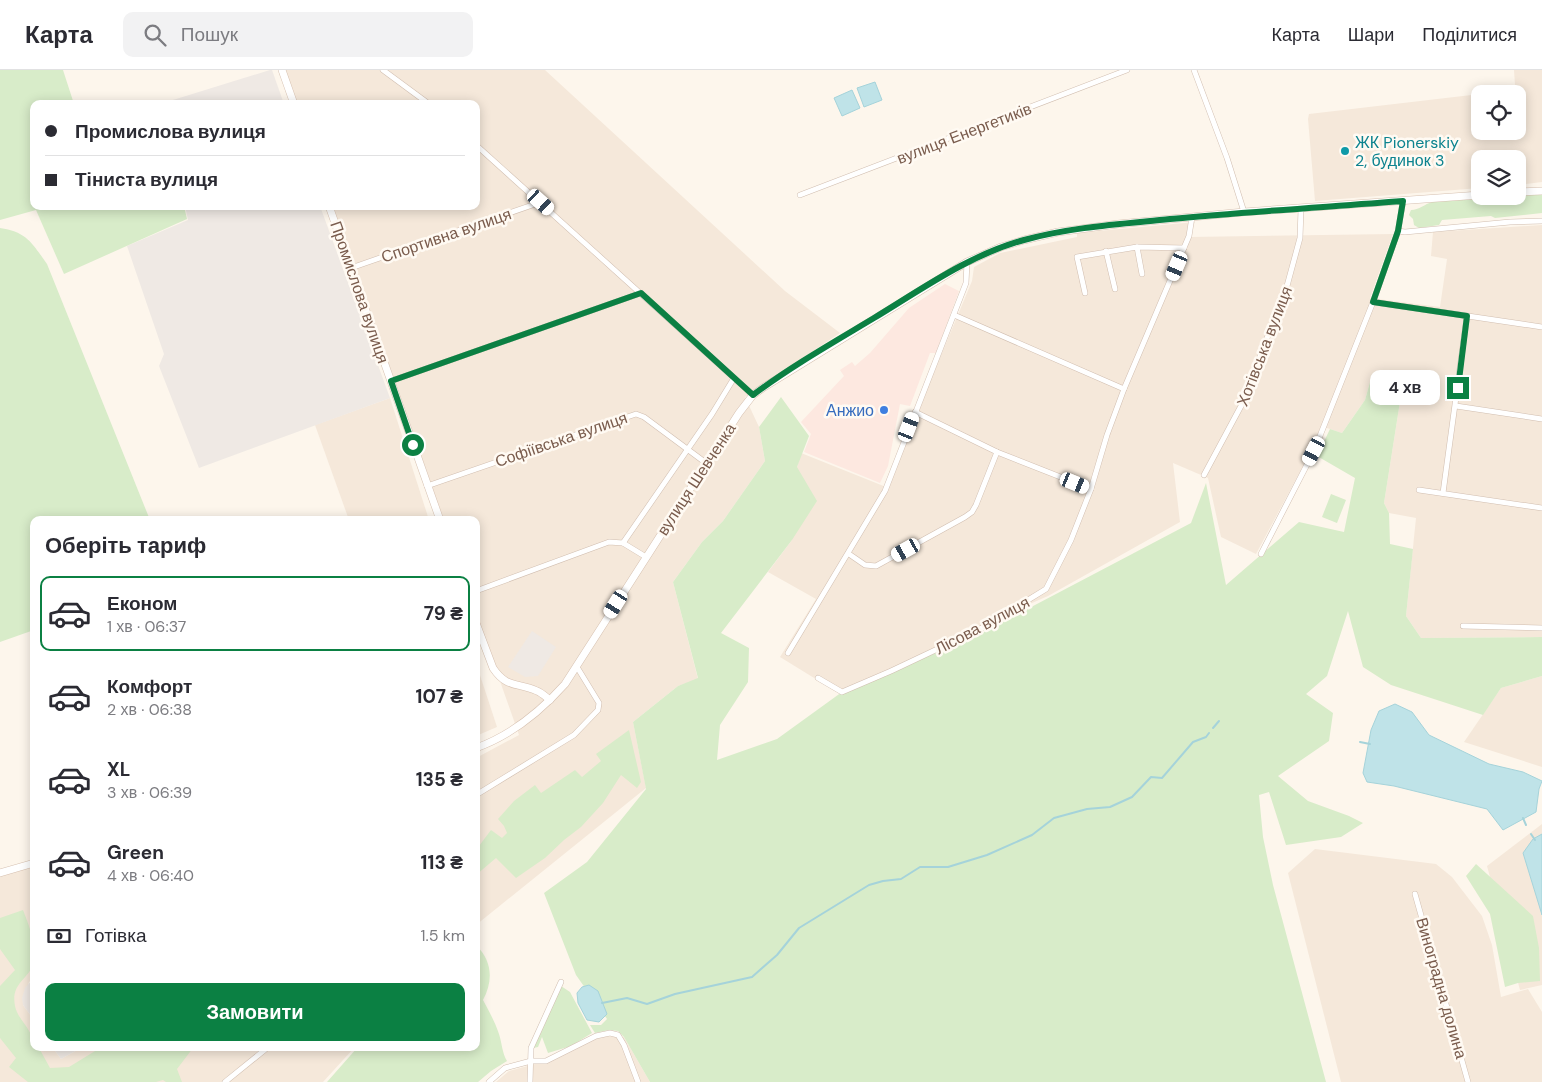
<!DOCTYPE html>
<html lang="uk">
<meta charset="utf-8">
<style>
:root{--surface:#fff;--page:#f2f2f3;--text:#2b2b33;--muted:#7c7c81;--line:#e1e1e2;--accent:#0b8043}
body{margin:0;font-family:"DM Sans",sans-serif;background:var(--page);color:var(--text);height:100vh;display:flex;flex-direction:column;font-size:19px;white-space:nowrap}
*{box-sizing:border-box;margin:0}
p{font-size:16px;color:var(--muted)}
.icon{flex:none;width:28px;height:28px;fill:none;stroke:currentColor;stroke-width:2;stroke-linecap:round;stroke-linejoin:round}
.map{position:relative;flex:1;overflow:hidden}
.details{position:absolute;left:30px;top:446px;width:450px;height:535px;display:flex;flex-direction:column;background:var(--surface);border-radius:10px;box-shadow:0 2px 12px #0003}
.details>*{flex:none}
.guide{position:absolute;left:30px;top:30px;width:450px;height:110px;border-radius:10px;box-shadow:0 2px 12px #0003;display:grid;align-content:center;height:110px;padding:0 15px;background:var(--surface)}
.fabs{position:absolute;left:1471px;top:15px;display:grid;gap:10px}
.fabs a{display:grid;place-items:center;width:55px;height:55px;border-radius:10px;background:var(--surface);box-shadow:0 2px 12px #0003;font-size:25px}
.end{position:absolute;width:22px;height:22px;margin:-11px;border:6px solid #0b8043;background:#fff;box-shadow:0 0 0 2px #fff}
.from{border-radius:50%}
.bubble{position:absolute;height:35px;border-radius:10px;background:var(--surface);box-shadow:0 2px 12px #0003;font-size:16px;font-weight:700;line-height:35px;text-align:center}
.car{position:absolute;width:15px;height:30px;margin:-15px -8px;border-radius:6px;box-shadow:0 0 4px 1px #0007;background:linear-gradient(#fff 24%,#345 0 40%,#fff 0 76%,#345 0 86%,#fff 0)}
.guide b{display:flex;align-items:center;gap:18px;height:48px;font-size:19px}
.guide b+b{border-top:1px solid var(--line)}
.guide i{width:12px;height:12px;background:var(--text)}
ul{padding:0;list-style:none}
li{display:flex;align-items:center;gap:15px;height:75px;margin:0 10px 8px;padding:0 5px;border:2px solid transparent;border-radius:10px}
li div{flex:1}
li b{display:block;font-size:19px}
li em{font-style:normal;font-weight:700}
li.on{border-color:var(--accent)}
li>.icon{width:45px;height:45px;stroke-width:1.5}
h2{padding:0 15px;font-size:22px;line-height:60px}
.pay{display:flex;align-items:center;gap:12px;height:55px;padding:0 15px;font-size:19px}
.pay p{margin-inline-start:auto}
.cta{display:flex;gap:10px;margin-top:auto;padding:10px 15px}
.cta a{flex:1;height:58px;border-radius:10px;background:var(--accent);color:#fff;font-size:20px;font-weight:700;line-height:58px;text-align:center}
header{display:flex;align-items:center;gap:30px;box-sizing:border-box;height:70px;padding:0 25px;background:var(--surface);border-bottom:1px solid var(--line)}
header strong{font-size:24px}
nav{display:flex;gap:28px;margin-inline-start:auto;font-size:18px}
.search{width:350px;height:45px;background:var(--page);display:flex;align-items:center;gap:12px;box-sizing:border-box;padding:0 18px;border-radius:10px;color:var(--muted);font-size:19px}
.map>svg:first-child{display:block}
</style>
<header>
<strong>Карта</strong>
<div class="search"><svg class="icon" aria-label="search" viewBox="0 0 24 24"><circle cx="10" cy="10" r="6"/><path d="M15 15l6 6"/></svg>Пошук</div>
<nav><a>Карта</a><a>Шари</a><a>Поділитися</a></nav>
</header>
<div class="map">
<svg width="1542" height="1012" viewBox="0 0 1542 1012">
<rect width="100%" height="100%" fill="#fdf6ec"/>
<g fill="#f5e8da">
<polygon points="285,0 545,0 785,221 840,263 745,327 759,357 765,391 723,451 702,472 673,512 698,609 678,616 633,652 646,718 476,855 476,688 519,665 476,543 476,450 444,450 333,136 476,136 476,34 297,34"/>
<polygon points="1514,0 1542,0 1542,112 1518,115 1518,89 1480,89 1480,118 1315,131 1308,49 1309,44 1480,24 1480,61 1518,61 1518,24 1486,24 1497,22 1515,15"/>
<polygon points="1195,152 1189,167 1393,164 1370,228 1440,237 1447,189 1431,186 1433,162 1542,155 1542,567 1421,568 1406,546 1416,448 1389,443 1384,433 1402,319 1370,312 1365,330 1342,363 1321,356 1311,381 1256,484 1221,467 1208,408 1173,393 1180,452 1048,526 982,555 870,616 845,627 780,587 816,529 768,502 792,470 797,397 801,383 886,417 972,211 974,197 1000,183 1077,167 1077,163"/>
<polygon points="390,328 429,450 349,450 315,355"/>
<polygon points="476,593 497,657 476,666"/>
<polygon points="1542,606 1542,697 1464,672 1501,618"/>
<polygon points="1542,754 1542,915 1520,920 1487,796"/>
<polygon points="1315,779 1436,794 1452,807 1482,846 1492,875 1501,927 1528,919 1542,942 1542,1012 1341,1012 1288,803"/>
<polygon points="34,796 34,908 29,912 23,935 34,950 34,978 53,978 61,989 81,978 354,978 323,1012 0,1012 0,806"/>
<polygon points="596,966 624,967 650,1012 496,1012 509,1001 546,991"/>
</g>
<polygon fill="#fde8e0" points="945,214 959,221 936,283 930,283 910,336 900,334 888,396 880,413 804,382 811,364 801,352 844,306 840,300 852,292 855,296 870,283 909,238"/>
<g fill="#efe9e4">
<polygon points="270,0 272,0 284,34 160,34"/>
<polygon points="185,136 320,136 390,328 199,398 159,296 164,284 127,176 188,150"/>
<polygon points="532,561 556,577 538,606 525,607 508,597"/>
<polygon points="34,908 34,950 23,935 22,928 25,918"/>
<polygon points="53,978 81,978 61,989"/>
</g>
<g fill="#d8ecc9">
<polygon points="0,0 63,0 74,34 34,34 34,136 184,136 187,149 64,204 36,140 0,150"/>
<path d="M1542,124V143L1495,148L1491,146L1442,150L1439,155L1419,158L1414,155L1413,149L1409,145L1411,140C1419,140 1425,134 1432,132Z"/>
<path d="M0,158C27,162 32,173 47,194L150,450H34V560L0,572Z"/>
<polygon points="1370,312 1402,319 1384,433 1389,443 1390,474 1413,479 1406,546 1421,568 1542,567 1542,606 1501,618 1483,645 1391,615 1363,597 1348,541 1327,606 1306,624 1333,643 1329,671 1278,706 1308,731 1349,746 1363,753 1341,767 1286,775 1269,722 1259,725 1263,767 1273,815 1326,1012 650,1012 624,967 618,961 609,960 595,963 590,955 601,955 607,949 576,905 544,823 587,792 646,719 633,652 678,616 698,608 673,512 702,472 723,451 765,391 759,357 781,327 809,366 797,397 817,431 792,470 721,563 749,578 748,612 720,655 717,690 777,669 842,622 978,565 1191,453 1206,413 1226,515 1299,452 1344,462 1355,408 1317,386 1330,359 1342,363 1365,330"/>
<polygon points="1331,424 1346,430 1337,453 1322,447"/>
<polygon points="629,660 641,712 637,718 621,705 603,733 581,757 564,770 545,788 516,808 496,788 476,805 476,780 491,760 502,768 507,763 504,756 498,749 514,731 535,715 541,723 544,721 575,700 582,707 601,691 596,684"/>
<polygon points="1476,794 1533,846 1539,878 1540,911 1518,913 1505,917 1490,844 1466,806"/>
<path d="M23,840C28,853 40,882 33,896C25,911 11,915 15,936C18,951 34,959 34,978H39L50,998L69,997L100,978H193L177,999L182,1012H166L163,1010L156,1012H28L9,997L16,988L0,968V916L15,900L0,879V848Z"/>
<path d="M476,875C493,892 493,911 483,930C489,941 495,952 499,964C502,973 502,983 507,991L491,1001L478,1012H327L357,978H476Z"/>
<polygon points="561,916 570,922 592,963 571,976 548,983 542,967 538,977 533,978"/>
</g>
<g fill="#bfe3e8" stroke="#a5d3da">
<polygon points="875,12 882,30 864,37 857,18"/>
<polygon points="852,20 860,38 842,46 834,28"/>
<polygon points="1395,634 1412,642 1429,665 1489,694 1523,702 1542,711 1539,719 1536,742 1503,760 1487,739 1394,716 1367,712 1363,703 1371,660 1379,641"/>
<polygon points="1542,764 1542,845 1523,783 1533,769"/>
<polygon points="589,915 598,921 607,944 599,952 587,950 578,933 577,923 582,917"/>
</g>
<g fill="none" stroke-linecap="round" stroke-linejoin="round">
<g stroke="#a5d3da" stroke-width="2">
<polyline points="1213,658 1219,651"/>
<polyline points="1360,672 1370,674"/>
<polyline points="1523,748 1526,755"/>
<polyline points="1531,764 1535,770"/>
<polyline points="602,933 627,928 647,934 675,924 752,907 777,885 799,858 869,815 883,811 901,809 920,797 948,797 987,785 1032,765 1054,748 1087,739 1110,737 1132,727 1151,707 1162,708 1193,672 1206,667 1209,663"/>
</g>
<defs>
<g id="street">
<polyline points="383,0 429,34"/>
<polyline points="1194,0 1227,88 1244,142"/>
<polyline points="476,75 753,325"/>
<polyline points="800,125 1127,0"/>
<polyline points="1398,161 1405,162 1510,152 1542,151"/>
<polyline points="1137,177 1142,204"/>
<polyline points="1106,181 1115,219"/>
<polyline points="351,198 541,132"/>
<polyline points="1085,223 1077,187 1137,177 1184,178"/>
<polyline points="1373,232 1542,257"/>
<polyline points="954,245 1124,319"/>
<polyline points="391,311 641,223"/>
<polyline points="1456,336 1542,349"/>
<polyline points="915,342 997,382 1091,419"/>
<polyline points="1204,405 1241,336 1287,216 1300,168 1301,139"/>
<polyline points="427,416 636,344 644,347 706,393"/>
<polyline points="1419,420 1542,438"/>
<polyline points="1443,423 1467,246"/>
<polyline points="623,473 712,344 734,308"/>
<polyline points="849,484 865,495 876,496 965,447 972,442 976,435 997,382"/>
<polyline points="1261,484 1314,381 1373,232 1398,161 1403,131"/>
<polyline points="476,521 609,472 623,473 646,487"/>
<polyline points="1463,556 1542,558"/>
<polyline points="788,583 885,421 966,213 967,192"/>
<polyline points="818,608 842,622 891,601 984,557 1046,519 1071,470 1091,419 1107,365 1124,319 1189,166 1192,147"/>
<polyline points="476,725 574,665 598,640 599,633 577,597"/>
<polyline points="1415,824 1468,1012"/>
<polyline points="225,1012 267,978"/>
<polyline points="489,1012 505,998 531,991 546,991 596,966 610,963 618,965 624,975 638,1012"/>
<polyline points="530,1012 531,978 561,912"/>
</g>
<g id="secondary">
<polyline points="282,0 294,34"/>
<polyline points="1518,122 1542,121"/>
<polyline points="329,136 440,450"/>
<path d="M476,553L493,598C507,619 518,612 537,621C542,623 546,627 550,630"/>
<path d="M476,678C512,665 540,642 565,614L739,343L753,325L764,317L967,192L1001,177L1024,170L1058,162L1118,154L1244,142L1480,125"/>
<polyline points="0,803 34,793"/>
</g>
</defs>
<use href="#street" stroke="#d1beb0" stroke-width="6"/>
<use href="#secondary" stroke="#d6c0b0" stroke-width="8"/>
<use href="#street" stroke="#fff" stroke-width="5"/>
<use href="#secondary" stroke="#fff" stroke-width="7"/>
</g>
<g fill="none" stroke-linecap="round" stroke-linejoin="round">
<path stroke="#0b8043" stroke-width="6" d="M413,375L391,311L641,223L753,325C790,297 834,272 874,248C922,219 969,185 1024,170C1071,157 1121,154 1170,149C1247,142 1325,137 1403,131L1398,161L1373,232L1467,246L1458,318"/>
</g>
<circle fill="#0f9aa8" stroke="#fffaf3" stroke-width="2" cx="1345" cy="81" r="5"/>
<circle fill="#3f7fe0" stroke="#fffaf3" stroke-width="2" cx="884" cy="340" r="5"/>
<g text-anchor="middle" stroke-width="5" stroke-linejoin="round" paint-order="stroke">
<g font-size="16" fill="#7a5c4d" stroke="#fffaf3">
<text transform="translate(964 63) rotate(-21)" y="6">вулиця Енергетиків</text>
<text transform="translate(446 165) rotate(-19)" y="6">Спортивна вулиця</text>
<text transform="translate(360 222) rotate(71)" y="6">Промислова вулиця</text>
<text transform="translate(1264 276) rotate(-69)" y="6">Хотівська вулиця</text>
<text transform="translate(561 369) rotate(-19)" y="6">Софіївська вулиця</text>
<text transform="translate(696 409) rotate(-57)" y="6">вулиця Шевченка</text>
<text transform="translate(982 555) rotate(-28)" y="6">Лісова вулиця</text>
<text transform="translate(1442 918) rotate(74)" y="6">Виноградна долина</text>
</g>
<g font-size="16" fill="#0d838f" stroke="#fffaf3" text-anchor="start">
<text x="1355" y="78">ЖК Pionerskiy<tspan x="1355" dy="18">2, будинок 3</tspan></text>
</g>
<g font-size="16" fill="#366cbe" stroke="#fffaf3" text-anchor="end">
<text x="874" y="346">Анжио</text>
</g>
</g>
</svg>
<div class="fabs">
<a><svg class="icon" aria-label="locate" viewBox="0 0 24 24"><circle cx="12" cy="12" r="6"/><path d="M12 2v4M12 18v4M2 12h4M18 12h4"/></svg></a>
<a><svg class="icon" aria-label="layers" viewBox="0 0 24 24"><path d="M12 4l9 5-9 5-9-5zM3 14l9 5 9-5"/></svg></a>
</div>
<i class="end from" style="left:413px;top:375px"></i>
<i class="end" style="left:1458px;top:318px"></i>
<div class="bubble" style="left:1370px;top:300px;width:70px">4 хв</div>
<i class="car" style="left:541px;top:132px;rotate:132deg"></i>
<i class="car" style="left:1177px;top:196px;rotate:203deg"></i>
<i class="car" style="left:909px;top:357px;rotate:21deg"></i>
<i class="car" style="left:1314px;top:381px;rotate:208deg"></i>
<i class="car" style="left:1075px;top:413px;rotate:112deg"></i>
<i class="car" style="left:906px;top:480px;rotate:241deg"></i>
<i class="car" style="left:616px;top:534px;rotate:212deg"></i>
<div class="guide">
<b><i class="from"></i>Промислова вулиця</b>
<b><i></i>Тіниста вулиця</b>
</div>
<section class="details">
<h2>Оберіть тариф</h2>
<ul>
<li class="on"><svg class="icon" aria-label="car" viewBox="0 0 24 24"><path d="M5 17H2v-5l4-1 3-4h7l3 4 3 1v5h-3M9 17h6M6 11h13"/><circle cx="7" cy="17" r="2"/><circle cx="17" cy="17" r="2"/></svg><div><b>Економ</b><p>1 хв · 06:37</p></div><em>79 ₴</em></li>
<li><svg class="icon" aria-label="car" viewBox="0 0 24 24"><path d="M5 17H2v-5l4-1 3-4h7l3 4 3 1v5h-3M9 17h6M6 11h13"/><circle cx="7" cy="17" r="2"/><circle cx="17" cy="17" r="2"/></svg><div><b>Комфорт</b><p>2 хв · 06:38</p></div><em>107 ₴</em></li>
<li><svg class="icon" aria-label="car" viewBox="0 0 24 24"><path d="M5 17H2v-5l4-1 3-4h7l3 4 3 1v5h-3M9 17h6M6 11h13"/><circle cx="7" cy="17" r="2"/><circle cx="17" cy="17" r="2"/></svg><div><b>XL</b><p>3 хв · 06:39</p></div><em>135 ₴</em></li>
<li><svg class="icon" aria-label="car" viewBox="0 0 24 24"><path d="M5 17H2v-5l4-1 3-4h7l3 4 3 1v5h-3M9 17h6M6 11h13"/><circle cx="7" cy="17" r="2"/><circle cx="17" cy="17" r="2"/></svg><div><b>Green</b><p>4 хв · 06:40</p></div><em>113 ₴</em></li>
</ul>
<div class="pay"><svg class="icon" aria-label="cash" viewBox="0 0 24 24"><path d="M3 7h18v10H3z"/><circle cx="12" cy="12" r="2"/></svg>Готівка<p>1.5 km</p></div>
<div class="cta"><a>Замовити</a></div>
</section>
</div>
